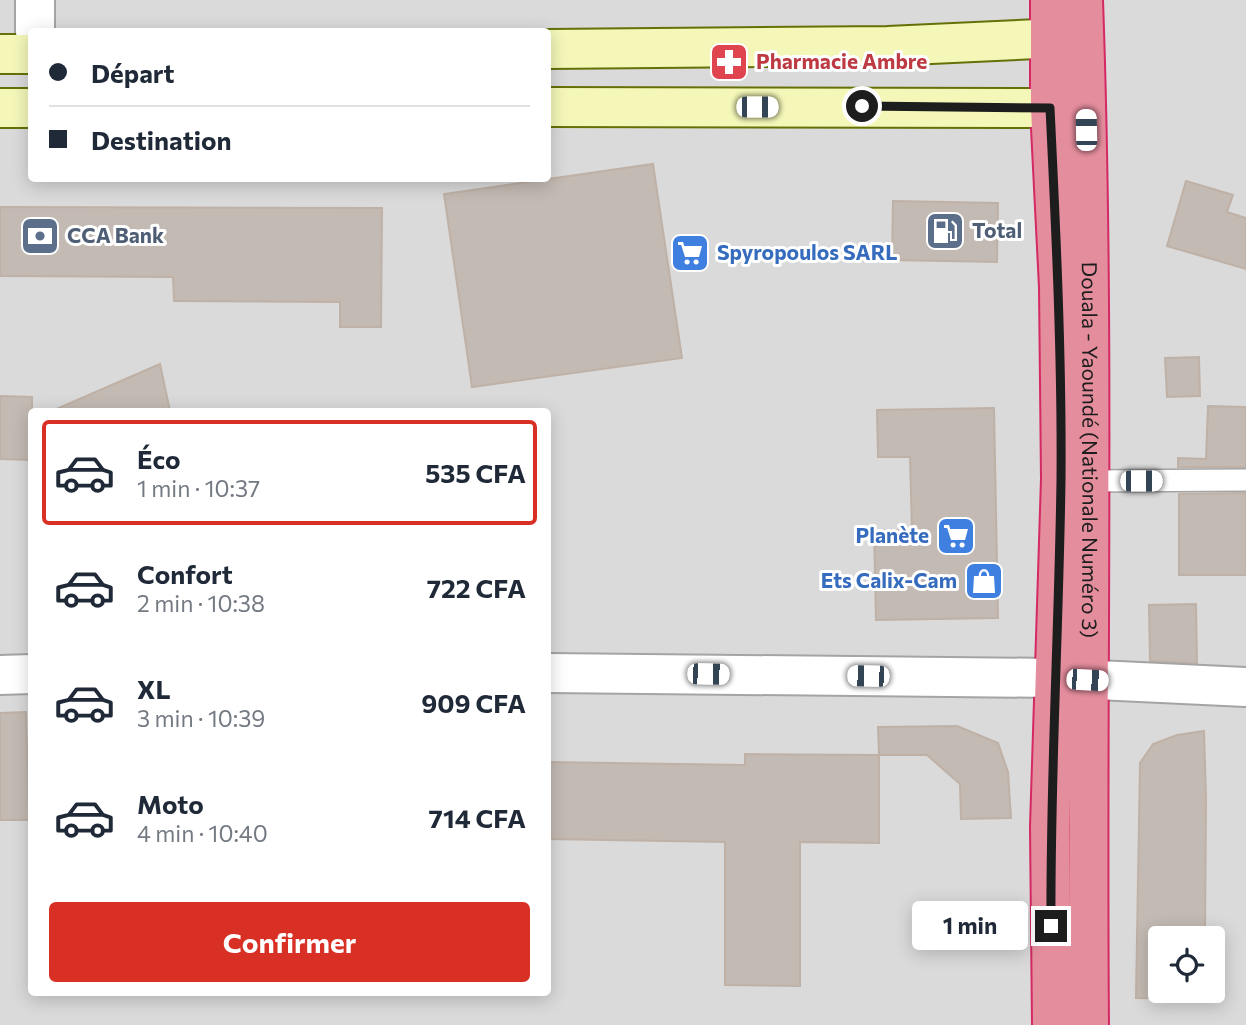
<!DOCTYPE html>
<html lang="fr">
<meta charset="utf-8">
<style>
:root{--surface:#fff;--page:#f2f2f3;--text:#1f2937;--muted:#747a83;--line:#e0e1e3;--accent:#d93025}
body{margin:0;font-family:Commissioner,sans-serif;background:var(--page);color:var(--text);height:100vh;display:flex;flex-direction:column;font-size:26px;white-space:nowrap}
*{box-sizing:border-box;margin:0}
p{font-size:23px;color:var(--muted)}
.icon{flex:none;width:38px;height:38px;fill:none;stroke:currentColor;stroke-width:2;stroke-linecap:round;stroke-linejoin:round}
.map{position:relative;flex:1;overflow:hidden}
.drawer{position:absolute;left:28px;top:408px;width:523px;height:588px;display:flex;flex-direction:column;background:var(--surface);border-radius:7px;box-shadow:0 4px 18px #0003}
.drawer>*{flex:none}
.banner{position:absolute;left:28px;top:28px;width:523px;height:154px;border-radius:7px;box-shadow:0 4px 18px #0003;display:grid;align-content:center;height:154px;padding:0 21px;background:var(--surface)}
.controls{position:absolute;left:1148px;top:926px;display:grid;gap:14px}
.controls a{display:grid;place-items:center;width:77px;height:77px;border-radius:7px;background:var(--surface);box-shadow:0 4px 18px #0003;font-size:35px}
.end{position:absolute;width:32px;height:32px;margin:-16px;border:9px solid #1d1d1d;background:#fff;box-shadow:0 0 0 4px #fff}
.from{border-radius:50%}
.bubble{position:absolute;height:49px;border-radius:7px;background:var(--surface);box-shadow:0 4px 18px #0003;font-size:23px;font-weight:700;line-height:49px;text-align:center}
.car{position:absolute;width:21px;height:42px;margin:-21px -10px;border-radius:9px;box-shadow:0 0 5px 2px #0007;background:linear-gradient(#fff 24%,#345 0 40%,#fff 0 76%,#345 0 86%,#fff 0)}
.banner b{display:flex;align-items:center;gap:24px;height:66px;font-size:26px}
.banner b+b{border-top:2px solid var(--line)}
.banner i{width:18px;height:18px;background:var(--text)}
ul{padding:12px 0 0;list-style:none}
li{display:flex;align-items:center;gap:21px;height:105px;margin:0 14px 10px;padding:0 7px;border:4px solid transparent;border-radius:7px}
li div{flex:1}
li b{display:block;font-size:26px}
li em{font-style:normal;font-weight:700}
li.active{border-color:var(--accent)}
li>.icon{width:63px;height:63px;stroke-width:1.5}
.primary-button{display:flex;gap:14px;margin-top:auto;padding:14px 21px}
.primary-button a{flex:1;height:80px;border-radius:7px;background:var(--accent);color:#fff;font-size:28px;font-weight:700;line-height:80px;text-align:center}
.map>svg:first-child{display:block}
</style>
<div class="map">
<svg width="1246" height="1025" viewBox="0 0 1246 1025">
<rect width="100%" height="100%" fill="#eeebe3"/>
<path fill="#dbdada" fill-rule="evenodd" d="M0,0H1246V1025H0ZM32,32H548V178H32ZM32,411H548V992H32ZM1160,938H1213V990H1160Z"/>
<g fill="#c3bab3" stroke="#bfb1a6" stroke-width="2">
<polygon points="653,164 682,358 472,387 444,194"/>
<polygon points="1186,181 1233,195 1227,212 1246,218 1246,269 1167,246"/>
<polygon points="893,201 998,203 997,262 892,260"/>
<polygon points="0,207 382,208 381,327 340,327 340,302 174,301 173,277 0,276"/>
<polygon points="1199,357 1200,396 1167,397 1165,358"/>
<polygon points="160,364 170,411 52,411"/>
<polygon points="0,396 32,397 32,460 0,459"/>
<polygon points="1208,406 1246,407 1246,467 1178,467 1178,458 1206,459"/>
<polygon points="994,408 998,618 876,620 874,530 912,530 910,457 878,457 877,410"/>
<polygon points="1246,493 1246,575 1179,575 1179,494"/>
<polygon points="1196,604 1197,663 1150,661 1149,605"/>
<polygon points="26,712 29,820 0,820 0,713"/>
<polygon points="957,726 998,743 1008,772 1011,818 961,819 960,784 927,755 879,755 878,727"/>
<polygon points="1204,731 1206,798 1205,938 1160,938 1160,990 1205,990 1204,999 1136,998 1140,763 1153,744 1177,735"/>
<polygon points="745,754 879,755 879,843 800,842 800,986 725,985 725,842 548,839 548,762 745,765"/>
</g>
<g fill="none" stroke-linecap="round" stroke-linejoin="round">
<defs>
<polyline id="lane" points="1088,481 1246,480"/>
<g id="street">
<polyline points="35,0 35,32"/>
<polyline points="548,673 1055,678 1246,687"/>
<polyline points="0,675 32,674"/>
</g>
<g id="secondary">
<polyline points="548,49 888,46 1082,37"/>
<polyline points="0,54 32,54"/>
<polyline points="548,107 1050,108 1084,105"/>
<polyline points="0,108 32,108"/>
</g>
<g id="highway">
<polyline points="1050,0 1050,108 1059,287 1061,479 1050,827 1052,1025"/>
<path id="s1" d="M1083,0C1095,341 1086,683 1089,1025"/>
</g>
</defs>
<use href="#lane" stroke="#a4a4a4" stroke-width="24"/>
<use href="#street" stroke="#a4a4a4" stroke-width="42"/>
<use href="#secondary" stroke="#657108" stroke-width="42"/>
<use href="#highway" stroke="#d42963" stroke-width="42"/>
<use href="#lane" stroke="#fff" stroke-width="21"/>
<use href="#street" stroke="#fff" stroke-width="38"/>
<use href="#secondary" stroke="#f4f7b8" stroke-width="38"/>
<use href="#highway" stroke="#e48d9d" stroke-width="38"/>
</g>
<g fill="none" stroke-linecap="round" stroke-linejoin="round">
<path stroke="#1d1d1d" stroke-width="9" d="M862,106L1050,108C1056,232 1062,356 1061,480C1059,629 1050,777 1051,926"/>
</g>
<defs>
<symbol id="pharmacy-square" viewBox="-11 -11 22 22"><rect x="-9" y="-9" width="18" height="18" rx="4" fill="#e0444e" stroke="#fff"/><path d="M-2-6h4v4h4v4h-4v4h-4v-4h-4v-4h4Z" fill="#fff"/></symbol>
<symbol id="fuel-square" viewBox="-11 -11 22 22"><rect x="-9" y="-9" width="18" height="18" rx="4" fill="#5c6f8a" stroke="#fff"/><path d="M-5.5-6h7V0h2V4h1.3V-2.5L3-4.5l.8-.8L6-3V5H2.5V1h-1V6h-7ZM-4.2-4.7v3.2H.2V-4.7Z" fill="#fff"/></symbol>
<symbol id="bank-square" viewBox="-11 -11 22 22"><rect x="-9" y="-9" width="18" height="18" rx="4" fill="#5c6f8a" stroke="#fff"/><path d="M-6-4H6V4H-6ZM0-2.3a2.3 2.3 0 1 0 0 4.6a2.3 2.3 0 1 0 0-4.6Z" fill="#fff"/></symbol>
<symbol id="supermarket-square" viewBox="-11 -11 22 22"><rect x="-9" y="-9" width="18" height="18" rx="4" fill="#3f7fe0" stroke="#fff"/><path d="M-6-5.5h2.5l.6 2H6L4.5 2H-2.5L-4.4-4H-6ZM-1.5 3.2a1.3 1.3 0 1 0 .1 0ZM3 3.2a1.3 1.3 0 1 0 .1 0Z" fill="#fff"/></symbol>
<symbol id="shop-square" viewBox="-11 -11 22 22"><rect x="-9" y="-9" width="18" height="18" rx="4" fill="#3f7fe0" stroke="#fff"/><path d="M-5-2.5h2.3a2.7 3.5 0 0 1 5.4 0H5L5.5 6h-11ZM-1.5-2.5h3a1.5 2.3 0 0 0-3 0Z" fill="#fff"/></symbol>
</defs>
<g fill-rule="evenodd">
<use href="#pharmacy-square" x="707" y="40" width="44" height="44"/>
<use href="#fuel-square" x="923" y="209" width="44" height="44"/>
<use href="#bank-square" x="18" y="214" width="44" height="44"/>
<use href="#supermarket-square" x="668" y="231" width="44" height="44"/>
<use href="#supermarket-square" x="934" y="514" width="44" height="44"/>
<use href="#shop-square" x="962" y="559" width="44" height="44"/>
</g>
<g text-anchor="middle" stroke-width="6" stroke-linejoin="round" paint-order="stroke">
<g font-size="21" font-weight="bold" fill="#be3a42" stroke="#fff" text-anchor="start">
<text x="756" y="69">Pharmacie Ambre</text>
</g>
<g font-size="21" font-weight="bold" fill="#4e5e75" stroke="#fff" text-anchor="start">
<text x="972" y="238">Total</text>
<text x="67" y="243">CCA Bank</text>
</g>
<g font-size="21" font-weight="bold" fill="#366cbe" stroke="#fff" text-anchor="end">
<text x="717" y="260" text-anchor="start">Spyropoulos SARL</text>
<text x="929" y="543">Planète</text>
<text x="957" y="588">Ets Calix-Cam</text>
</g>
<g font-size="21" fill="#1d1d1d" stroke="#fff">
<text dy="7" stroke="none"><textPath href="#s1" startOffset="450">Douala - Yaoundé (Nationale Numéro 3)</textPath></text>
</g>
</g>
</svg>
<div class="controls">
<a><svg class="icon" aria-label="locate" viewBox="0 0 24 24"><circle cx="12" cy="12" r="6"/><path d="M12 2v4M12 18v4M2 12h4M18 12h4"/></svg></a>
</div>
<i class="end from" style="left:862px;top:106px"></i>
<i class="end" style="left:1051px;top:926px"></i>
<div class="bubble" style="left:912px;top:901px;width:116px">1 min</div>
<i class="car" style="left:757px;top:107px;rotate:90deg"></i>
<i class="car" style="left:1086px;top:130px;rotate:359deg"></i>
<i class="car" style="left:1141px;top:481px;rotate:90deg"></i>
<i class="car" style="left:708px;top:674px;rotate:91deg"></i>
<i class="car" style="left:868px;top:676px;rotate:271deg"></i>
<i class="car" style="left:1087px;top:680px;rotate:93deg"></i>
<div class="banner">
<b><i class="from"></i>Départ</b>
<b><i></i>Destination</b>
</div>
<section class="drawer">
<ul>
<li class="active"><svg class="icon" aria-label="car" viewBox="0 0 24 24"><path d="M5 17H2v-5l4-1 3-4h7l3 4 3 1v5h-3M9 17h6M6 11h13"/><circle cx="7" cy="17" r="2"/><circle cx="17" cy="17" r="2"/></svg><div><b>Éco</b><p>1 min · 10:37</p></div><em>535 CFA</em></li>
<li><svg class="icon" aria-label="car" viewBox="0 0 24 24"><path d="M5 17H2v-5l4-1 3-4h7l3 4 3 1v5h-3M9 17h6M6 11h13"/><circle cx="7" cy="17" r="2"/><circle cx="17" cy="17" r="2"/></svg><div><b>Confort</b><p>2 min · 10:38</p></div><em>722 CFA</em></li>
<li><svg class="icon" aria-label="car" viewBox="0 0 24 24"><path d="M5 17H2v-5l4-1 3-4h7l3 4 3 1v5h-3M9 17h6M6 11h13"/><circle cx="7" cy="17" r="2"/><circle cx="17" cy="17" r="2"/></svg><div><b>XL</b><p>3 min · 10:39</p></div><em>909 CFA</em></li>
<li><svg class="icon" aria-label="car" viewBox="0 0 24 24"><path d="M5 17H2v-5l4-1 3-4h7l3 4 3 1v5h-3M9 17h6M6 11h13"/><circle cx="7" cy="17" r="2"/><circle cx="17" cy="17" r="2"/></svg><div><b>Moto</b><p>4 min · 10:40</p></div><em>714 CFA</em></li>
</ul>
<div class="primary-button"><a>Confirmer</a></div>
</section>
</div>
